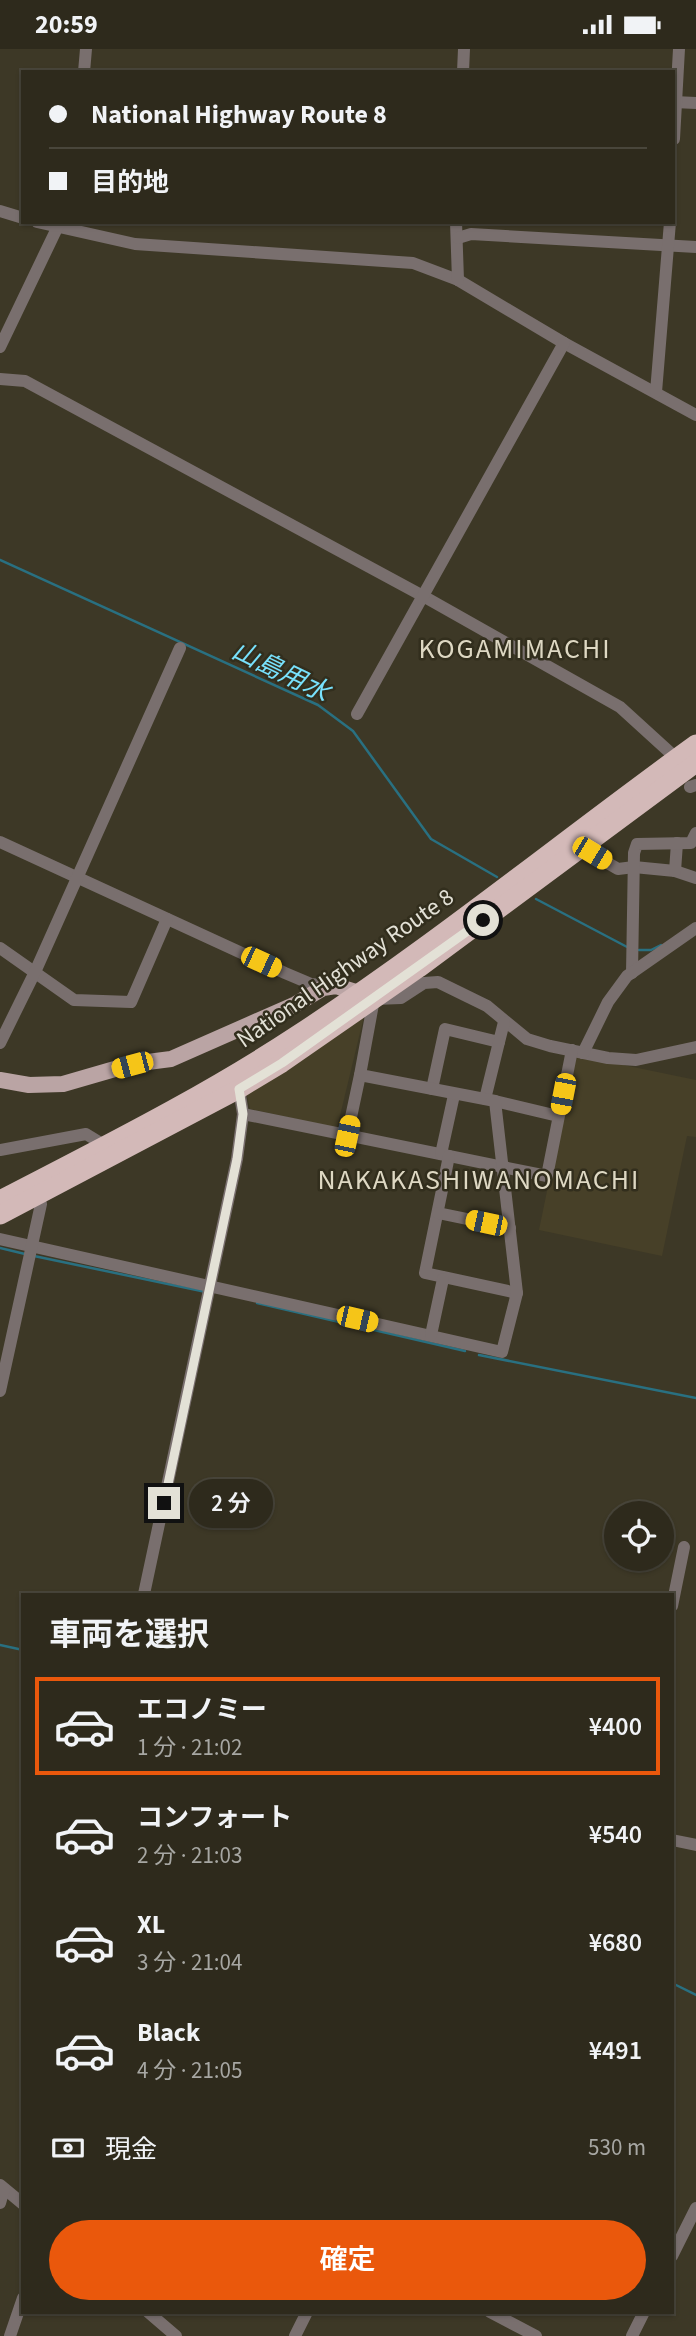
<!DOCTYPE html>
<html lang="ja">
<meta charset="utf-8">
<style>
:root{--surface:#2e2a1c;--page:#363225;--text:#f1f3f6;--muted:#a7a7a3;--line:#49463b;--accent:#ea580c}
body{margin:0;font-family:"Source Sans 3","Noto Sans JP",sans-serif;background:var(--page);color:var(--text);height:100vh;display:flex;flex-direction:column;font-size:26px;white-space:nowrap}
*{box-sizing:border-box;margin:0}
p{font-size:23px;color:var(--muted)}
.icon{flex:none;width:38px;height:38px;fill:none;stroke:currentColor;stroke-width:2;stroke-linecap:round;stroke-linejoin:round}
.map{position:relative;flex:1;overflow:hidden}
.side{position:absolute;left:21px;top:1544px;width:653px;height:721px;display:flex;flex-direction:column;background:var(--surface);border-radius:0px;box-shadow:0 2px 5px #0004,0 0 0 2px var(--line)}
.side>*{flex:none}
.banner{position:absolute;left:21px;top:21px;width:654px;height:154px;border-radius:0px;box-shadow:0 2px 5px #0004,0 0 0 2px var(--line);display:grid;align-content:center;height:154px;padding:0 28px;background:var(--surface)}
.controls{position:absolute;left:604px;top:1452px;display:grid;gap:14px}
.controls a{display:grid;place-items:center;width:70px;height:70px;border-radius:50%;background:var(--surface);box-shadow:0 2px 5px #0004,0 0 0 2px var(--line);font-size:35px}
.end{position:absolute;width:32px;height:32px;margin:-16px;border:9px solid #e3e1d6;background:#111;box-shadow:0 0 0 4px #111}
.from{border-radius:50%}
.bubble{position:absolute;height:49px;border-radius:24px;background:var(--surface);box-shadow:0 2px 5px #0004,0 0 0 2px var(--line);font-size:23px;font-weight:600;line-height:49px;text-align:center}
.car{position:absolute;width:21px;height:42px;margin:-21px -10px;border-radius:9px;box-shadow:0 0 5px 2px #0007;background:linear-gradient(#f5c518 24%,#345 0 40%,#f5c518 0 76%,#345 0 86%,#f5c518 0)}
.banner b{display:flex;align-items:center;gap:24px;height:66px;font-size:26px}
.banner b+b{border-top:2px solid var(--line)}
.banner i{width:18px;height:18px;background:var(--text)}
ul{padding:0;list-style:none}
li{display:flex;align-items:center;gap:21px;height:98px;margin:0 14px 10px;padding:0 14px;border:4px solid transparent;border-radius:0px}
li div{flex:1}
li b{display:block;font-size:26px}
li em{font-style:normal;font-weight:600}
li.current{border-color:var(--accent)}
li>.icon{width:63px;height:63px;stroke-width:1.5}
h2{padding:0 28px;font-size:32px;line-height:84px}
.pay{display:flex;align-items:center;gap:18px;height:77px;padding:0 28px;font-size:26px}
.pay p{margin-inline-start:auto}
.cta{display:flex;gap:14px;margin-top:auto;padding:14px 28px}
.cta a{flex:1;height:80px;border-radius:42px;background:var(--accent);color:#fff;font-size:28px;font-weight:600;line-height:80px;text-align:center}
.status{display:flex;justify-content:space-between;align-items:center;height:49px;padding:0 35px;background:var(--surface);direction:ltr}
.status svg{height:19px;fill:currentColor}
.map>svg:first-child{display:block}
</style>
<div class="status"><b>20:59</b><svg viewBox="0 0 49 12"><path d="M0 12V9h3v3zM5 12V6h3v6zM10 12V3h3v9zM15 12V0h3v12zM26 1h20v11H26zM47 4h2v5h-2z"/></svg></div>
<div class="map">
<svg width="696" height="2287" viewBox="0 0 696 2287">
<rect width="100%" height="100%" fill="#3d3826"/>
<g fill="#474028">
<polygon points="364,967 337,1079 250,1060 246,1042"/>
<polygon points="575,1006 696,1031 696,1088 687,1087 662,1207 539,1181"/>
</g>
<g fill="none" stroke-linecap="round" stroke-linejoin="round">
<g stroke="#297081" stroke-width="2.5">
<polyline points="0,511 318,656 353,682 431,790 497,828"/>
<polyline points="536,850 629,899"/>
<polyline points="639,901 651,901 661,896"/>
<polyline points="0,1199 25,1205"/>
<polyline points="34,1207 206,1243"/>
<polyline points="257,1254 465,1302"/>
<polyline points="479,1306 696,1349"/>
<polyline points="0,1596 23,1601"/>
<polyline points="672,1934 696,1946"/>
</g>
<g stroke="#796f6e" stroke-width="12">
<polyline points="84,23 86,0"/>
<polyline points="463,23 464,0"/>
<polyline points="674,53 696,54"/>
<polyline points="674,90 679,0"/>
<polyline points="0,162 23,169"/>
<polyline points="37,173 135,195 413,214 458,231 564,294 696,366"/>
<polyline points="456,173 458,231"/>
<polyline points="458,189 471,185 696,198"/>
<polyline points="0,298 60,173"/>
<polyline points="0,330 25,332 423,547 620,658 676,709"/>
<polyline points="656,343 670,173"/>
<polyline points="357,665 564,294"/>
<polyline points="690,738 696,736"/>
<polyline points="0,793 285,924 311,935 329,937"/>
<polyline points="582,799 618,820 634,818 675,822 696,829"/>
<polyline points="675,822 677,794"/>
<polyline points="0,899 74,951 131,953 167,870"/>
<polyline points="632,924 634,804 637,795 691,794 696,784"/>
<polyline points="375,950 401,949 424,934 438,933 487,957 527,990 550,997 608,1009 636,1011 696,998"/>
<polyline points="0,994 35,923 180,599"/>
<polyline points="583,1004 608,953 627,927 696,879"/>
<polyline points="432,1040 445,980 499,993 504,973"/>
<polyline points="485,1050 499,993"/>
<polyline points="495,1052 558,1067"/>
<polyline points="243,1065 547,1127 572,1001"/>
<polyline points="347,1087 360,1026"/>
<polyline points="0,1101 86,1085 104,1096"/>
<polyline points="441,1105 454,1046"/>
<polyline points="449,1107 425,1224 517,1244"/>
<polyline points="438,1164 510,1179"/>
<polyline points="0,1190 502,1303 517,1244 495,1052 360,1026 374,950"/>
<polyline points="431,1286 443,1230"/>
<polyline points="0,1342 41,1155 36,1147"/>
<polyline points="144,1545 237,1110 243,1065 239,1040"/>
<polyline points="672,1557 684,1498"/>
<polyline points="672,1791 696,1796"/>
<polyline points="0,2136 23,2155"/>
<polyline points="0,2154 4,2140"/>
<polyline points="672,2207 696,2159"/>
<polyline points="148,2263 176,2287"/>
<polyline points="490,2263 536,2287"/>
<polyline points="10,2287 23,2249"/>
<polyline points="295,2287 307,2263"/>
<polyline points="632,2287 644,2263"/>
</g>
<polyline stroke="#baa4a4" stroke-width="16" points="0,1031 29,1036 63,1035 132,1015 171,1010 296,955 323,939 336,937 359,944"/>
<g stroke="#d3b9b8" stroke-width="19">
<path d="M0,1151C100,1099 203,1048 297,986C435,896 563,791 696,695"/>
<polyline points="0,1166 239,1040 282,1014 419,919 696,714"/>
</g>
</g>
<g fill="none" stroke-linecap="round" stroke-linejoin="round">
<polyline stroke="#e3e1d6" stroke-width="9" points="164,1454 237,1110 243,1065 239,1040 282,1014 483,871"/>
</g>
<g text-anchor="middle" stroke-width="5" stroke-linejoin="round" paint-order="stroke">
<g font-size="24" fill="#e3e1d6" stroke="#322e1d">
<text transform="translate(345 919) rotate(-35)" y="8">National Highway Route 8</text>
</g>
<g font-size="26" font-style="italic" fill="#78e1fc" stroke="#322e1d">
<text transform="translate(281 622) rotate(26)" y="9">山島用水</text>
</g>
<g font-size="28" letter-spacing="2" fill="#ded8c3" stroke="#322e1d">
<text x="515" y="609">KOGAMIMACHI</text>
<text x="479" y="1140">NAKAKASHIWANOMACHI</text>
</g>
</g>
</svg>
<div class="controls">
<a><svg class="icon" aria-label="locate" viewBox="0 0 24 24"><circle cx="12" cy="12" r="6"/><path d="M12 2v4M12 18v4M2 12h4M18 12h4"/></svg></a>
</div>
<i class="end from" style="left:483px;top:871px"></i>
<i class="end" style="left:164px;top:1454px"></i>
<div class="bubble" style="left:189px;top:1430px;width:84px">2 分</div>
<i class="car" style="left:592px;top:804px;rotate:121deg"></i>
<i class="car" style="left:261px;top:913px;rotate:115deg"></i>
<i class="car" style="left:132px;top:1016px;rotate:255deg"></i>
<i class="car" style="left:563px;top:1045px;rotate:191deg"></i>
<i class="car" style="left:347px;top:1087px;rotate:12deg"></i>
<i class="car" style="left:486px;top:1174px;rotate:282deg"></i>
<i class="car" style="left:357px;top:1270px;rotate:103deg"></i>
<div class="banner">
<b><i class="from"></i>National Highway Route 8</b>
<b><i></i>目的地</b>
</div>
<section class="side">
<h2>車両を選択</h2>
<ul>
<li class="current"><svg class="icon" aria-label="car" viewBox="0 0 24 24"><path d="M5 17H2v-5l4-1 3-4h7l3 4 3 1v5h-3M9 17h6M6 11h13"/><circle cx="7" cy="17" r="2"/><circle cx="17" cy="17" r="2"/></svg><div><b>エコノミー</b><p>1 分 · 21:02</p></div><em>¥400</em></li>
<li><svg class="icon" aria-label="car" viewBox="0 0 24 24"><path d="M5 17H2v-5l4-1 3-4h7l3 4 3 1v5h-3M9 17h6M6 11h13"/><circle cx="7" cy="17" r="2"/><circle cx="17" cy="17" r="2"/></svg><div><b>コンフォート</b><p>2 分 · 21:03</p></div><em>¥540</em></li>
<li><svg class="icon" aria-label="car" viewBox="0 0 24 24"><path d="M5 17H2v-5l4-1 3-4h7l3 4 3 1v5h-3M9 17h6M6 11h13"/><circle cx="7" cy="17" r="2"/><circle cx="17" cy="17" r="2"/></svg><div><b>XL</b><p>3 分 · 21:04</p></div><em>¥680</em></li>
<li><svg class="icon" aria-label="car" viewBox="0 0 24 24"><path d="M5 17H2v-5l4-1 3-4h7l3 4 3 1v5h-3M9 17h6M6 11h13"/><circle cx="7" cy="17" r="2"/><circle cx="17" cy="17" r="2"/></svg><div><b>Black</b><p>4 分 · 21:05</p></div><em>¥491</em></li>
</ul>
<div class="pay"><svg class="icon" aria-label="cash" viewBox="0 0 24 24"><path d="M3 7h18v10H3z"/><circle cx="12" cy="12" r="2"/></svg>現金<p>530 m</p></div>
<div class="cta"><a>確定</a></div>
</section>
</div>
